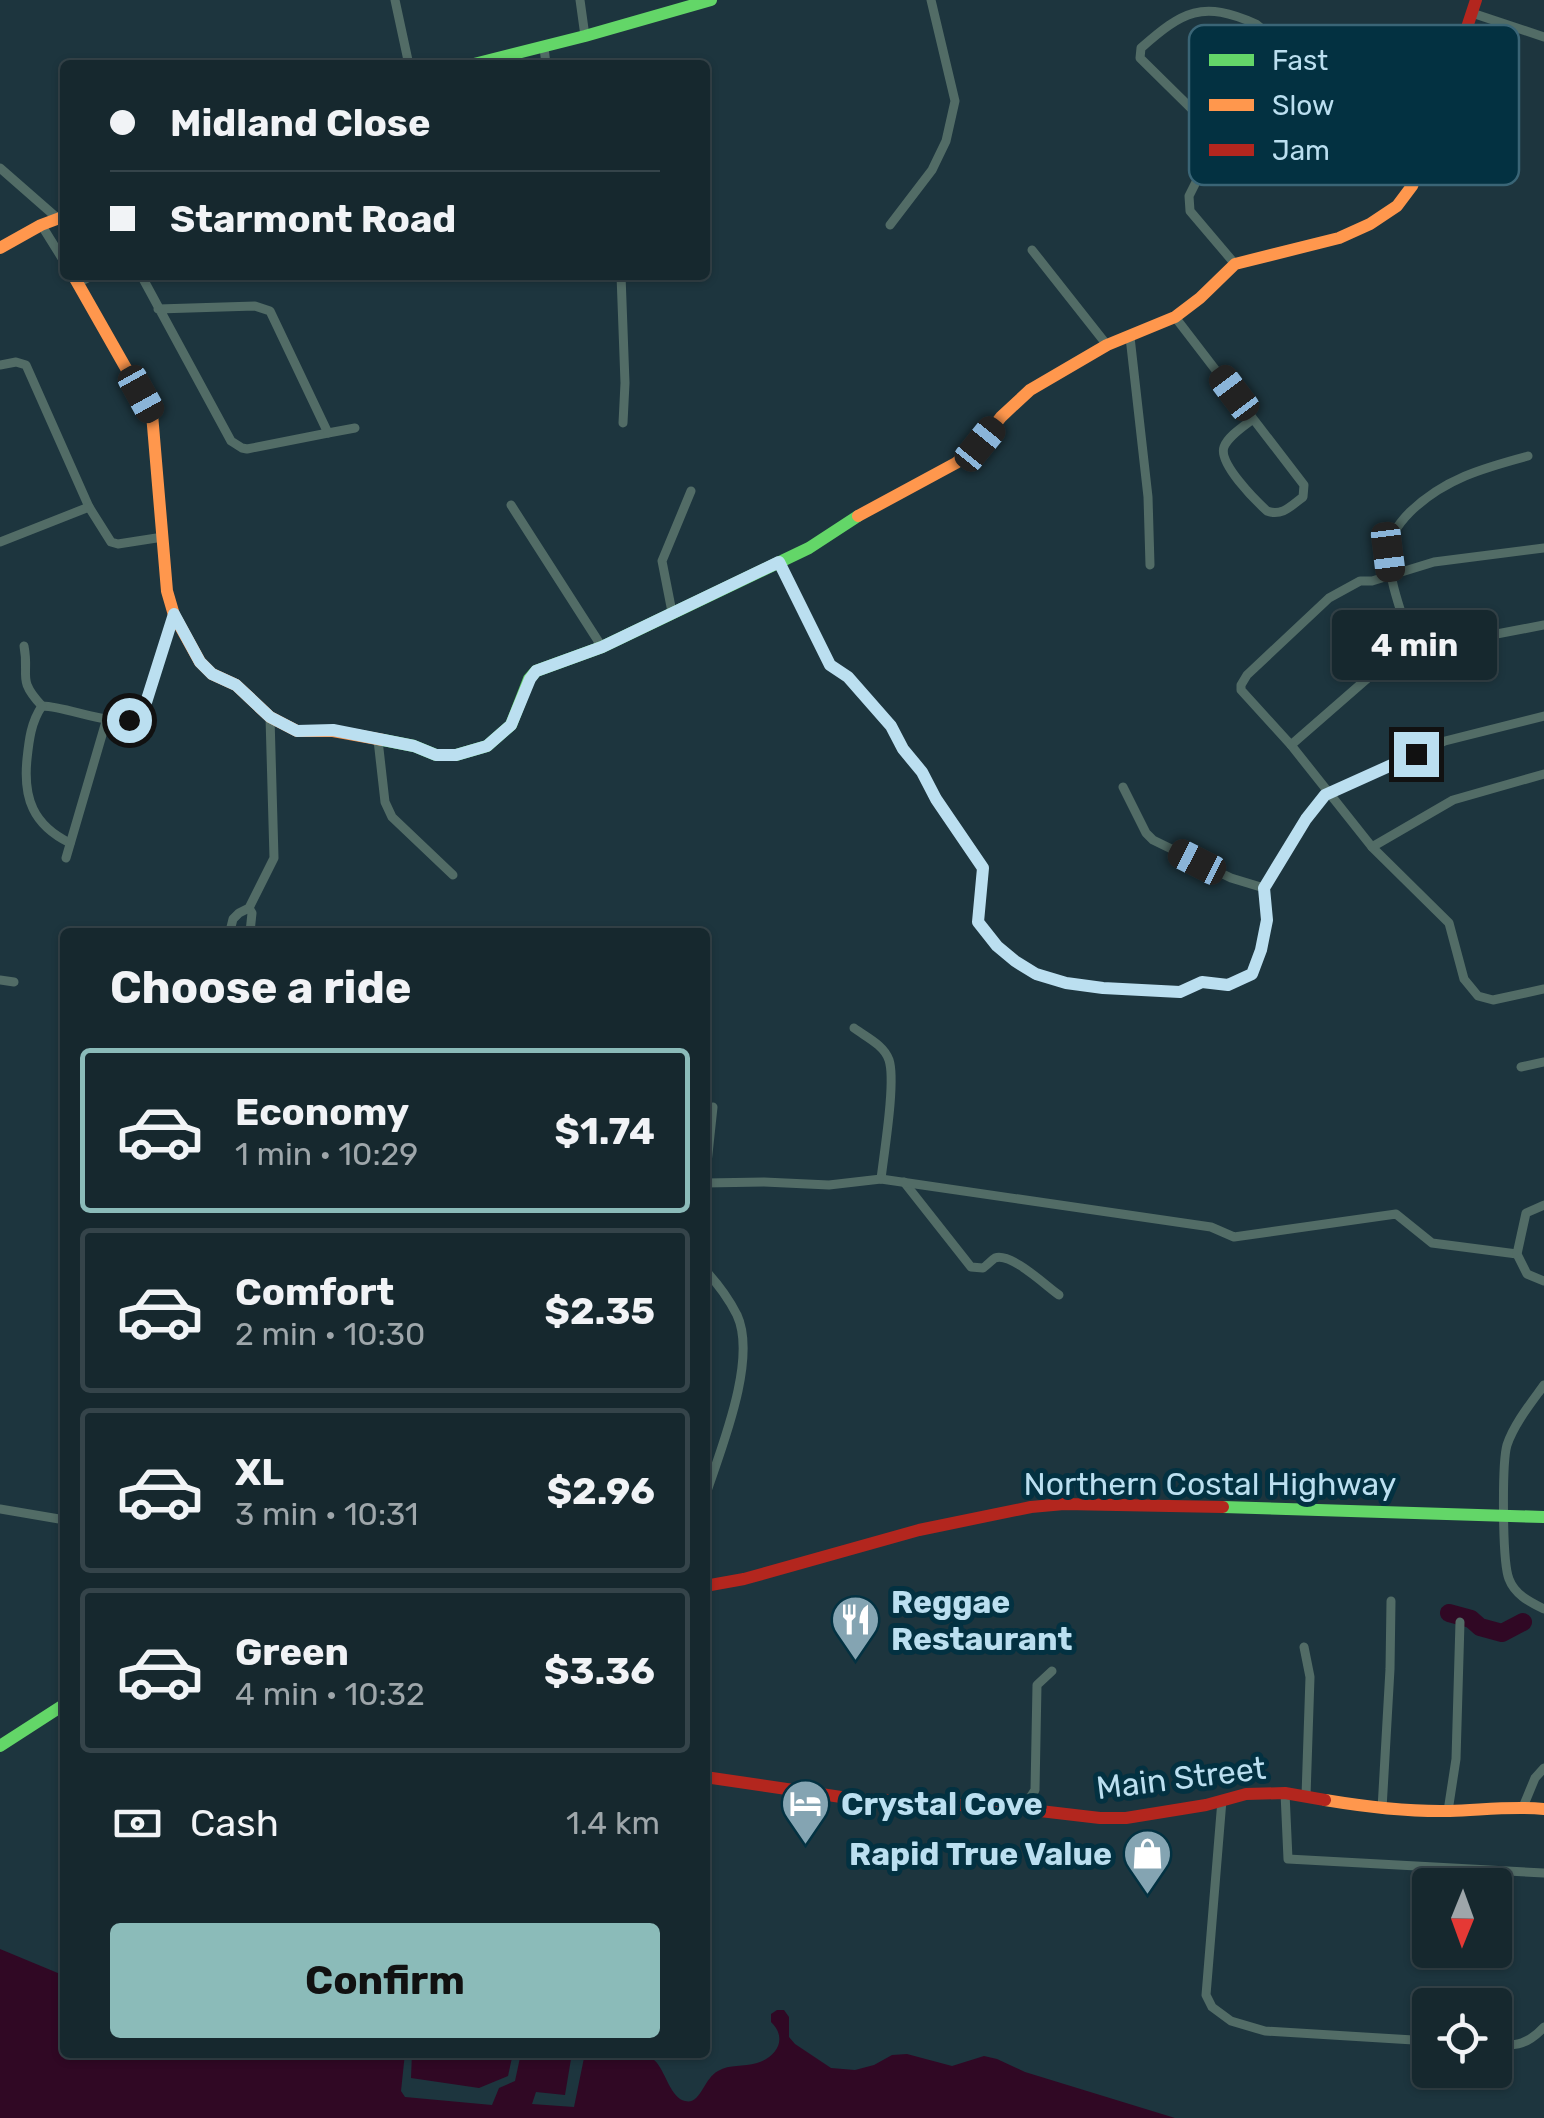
<!DOCTYPE html>
<meta charset="utf-8">
<style>
:root{--surface:#16282e;--page:#1f3036;--text:#f1f3f6;--muted:#9ea6aa;--line:#35444a;--accent:#8bbbb9}
body{margin:0;font-family:Rubik,sans-serif;background:var(--page);color:var(--text);height:100vh;display:flex;flex-direction:column;font-size:38px;white-space:nowrap}
*{box-sizing:border-box;margin:0}
p{font-size:32px;color:var(--muted)}
.icon{flex:none;width:55px;height:55px;fill:none;stroke:currentColor;stroke-width:2;stroke-linecap:round;stroke-linejoin:round}
.map{position:relative;flex:1;overflow:hidden}
.drawer{position:absolute;left:60px;top:928px;width:650px;height:1130px;display:flex;flex-direction:column;background:var(--surface);border-radius:10px;box-shadow:0 2px 8px #0004,0 0 0 2px var(--line)}
.drawer>*{flex:none}
.hud{position:absolute;left:60px;top:60px;width:650px;height:220px;border-radius:10px;box-shadow:0 2px 8px #0004,0 0 0 2px var(--line);display:grid;align-content:center;height:220px;padding:0 50px;background:var(--surface)}
.needle{width:65px;rotate:181deg}
.controls{position:absolute;left:1412px;top:1868px;display:grid;gap:20px}
.controls a{display:grid;place-items:center;width:100px;height:100px;border-radius:10px;background:var(--surface);box-shadow:0 2px 8px #0004,0 0 0 2px var(--line);font-size:50px}
.end{position:absolute;width:45px;height:45px;margin:-22px;border:12px solid #bbdff0;background:#111;box-shadow:0 0 0 5px #111}
.from{border-radius:50%}
.bubble{position:absolute;height:70px;border-radius:10px;background:var(--surface);box-shadow:0 2px 8px #0004,0 0 0 2px var(--line);font-size:32px;font-weight:700;line-height:70px;text-align:center}
.car{position:absolute;width:30px;height:60px;margin:-30px -15px;border-radius:12px;box-shadow:0 0 8px 2px #0007;background:linear-gradient(#222 24%,#8ab4d8 0 40%,#222 0 76%,#8ab4d8 0 86%,#222 0)}
.hud b{display:flex;align-items:center;gap:35px;height:95px;font-size:38px}
.hud b+b{border-top:2px solid var(--line)}
.hud i{width:25px;height:25px;background:var(--text)}
ul{padding:0;list-style:none}
li{display:flex;align-items:center;gap:30px;height:165px;margin:0 20px 15px;padding:0 30px;border:5px solid var(--line);border-radius:10px}
li div{flex:1}
li b{display:block;font-size:38px}
li em{font-style:normal;font-weight:700}
li.on{border-color:var(--accent)}
li>.icon{width:90px;height:90px;stroke-width:1.5}
h2{padding:0 50px;font-size:45px;line-height:120px}
.pay{display:flex;align-items:center;gap:25px;height:110px;padding:0 50px;font-size:38px}
.pay p{margin-inline-start:auto}
.action{display:flex;gap:20px;margin-top:auto;padding:20px 50px}
.action a{flex:1;height:115px;border-radius:10px;background:var(--accent);color:#111;font-size:40px;font-weight:700;line-height:115px;text-align:center}
.map>svg:first-child{display:block}
</style>
<div class="map">
<svg width="1544" height="2118" viewBox="0 0 1544 2118">
<rect width="100%" height="100%" fill="#1d353e"/>
<path fill="#300824" d="M0,1949L65,1976V2052L645,2053C646,2053 657,2062 657,2063C666,2074 671,2098 685,2101C701,2105 703,2079 718,2071C730,2064 743,2067 757,2063C777,2057 788,2038 771,2022V2014L777,2010H784L789,2017V2037L795,2044L831,2068L855,2070L874,2065L892,2055L907,2054L952,2066L984,2056L997,2059L1025,2072L1175,2118H0Z"/>
<g fill="#1d353e">
<polygon points="405,2053 412,2053 411,2078 479,2088 508,2076 513,2053 521,2053 515,2081 499,2088 492,2105 405,2097 401,2091"/>
<polygon points="572,2053 585,2053 574,2107 532,2104 536,2092 565,2095"/>
</g>
<g fill="none" stroke-linecap="round" stroke-linejoin="round">
<polyline stroke="#300824" stroke-width="18" points="1449,1613 1471,1619 1480,1627 1502,1633 1523,1622"/>
<g stroke="#526c66" stroke-width="9">
<polyline points="395,0 409,65"/>
<polyline points="580,0 585,36"/>
<polyline points="1472,13 1544,37"/>
<polyline points="544,47 546,65"/>
<path d="M1210,127L1140,58L1141,48C1183,11 1202,0 1256,24C1267,33 1278,39 1277,55L1241,98L1210,127L1216,142L1189,196L1190,211L1235,264"/>
<polyline points="0,168 56,217"/>
<polyline points="890,225 932,170 946,141 955,101 931,0"/>
<polyline points="42,226 65,263"/>
<polyline points="1032,250 1107,345"/>
<polyline points="141,275 231,441 242,448 247,449 328,433 270,311 255,306 158,309"/>
<polyline points="621,275 625,383 623,423"/>
<polyline points="78,283 93,275"/>
<path d="M1175,317L1304,485L1303,497C1292,505 1282,517 1267,511C1255,500 1218,463 1224,447C1228,436 1244,426 1253,419"/>
<polyline points="1130,337 1148,497 1150,565"/>
<polyline points="0,365 16,362 26,365 89,507 111,542 118,544 163,537"/>
<polyline points="328,433 355,428"/>
<polyline points="511,505 602,647"/>
<polyline points="0,542 89,507"/>
<polyline points="1544,548 1434,562 1372,581 1360,581 1329,598 1247,675 1241,685 1241,690 1291,745 1372,847 1449,923 1464,979 1478,996 1493,1000 1544,989"/>
<path d="M779,562L830,665L848,677L891,726L903,749L922,772L935,799L983,869L978,922L997,946L1015,961L1036,974L1067,983L1103,988L1180,992L1202,982L1228,985L1252,973C1263,945 1270,919 1264,888L1231,878L1153,840L1146,833L1123,787"/>
<polyline points="672,612 662,561 691,491"/>
<path d="M24,646C30,677 16,678 42,706"/>
<path d="M1413,650C1405,621 1388,582 1389,552C1389,536 1399,523 1410,512C1444,479 1483,468 1528,456"/>
<path d="M42,706C72,707 110,728 140,717L174,615"/>
<path d="M42,706C31,722 29,740 27,759C23,798 33,825 70,843"/>
<polyline points="378,740 385,802 392,817 453,875"/>
<polyline points="1291,745 1377,670 1413,650 1544,625"/>
<polyline points="1372,847 1453,800 1544,774"/>
<polyline points="66,858 107,718"/>
<polyline points="1264,888 1306,819 1325,795 1445,741 1544,716"/>
<polyline points="249,908 252,913 250,932"/>
<polyline points="234,932 231,927 233,919 239,913 249,908 274,858 270,717"/>
<polyline points="705,957 705,971"/>
<polyline points="0,980 14,982"/>
<path d="M854,1028C866,1037 884,1045 889,1060C896,1081 884,1153 881,1179"/>
<polyline points="1521,1067 1544,1062"/>
<polyline points="705,1182 713,1107"/>
<path d="M904,1182L971,1267L983,1268C985,1267 993,1259 995,1258C1011,1252 1046,1286 1059,1295"/>
<polyline points="705,1183 764,1182 829,1185 881,1179 1211,1227 1234,1237 1396,1214 1432,1243 1517,1254"/>
<polyline points="1544,1205 1526,1213 1517,1254 1527,1274 1544,1281"/>
<path d="M705,1270C717,1283 729,1299 737,1315C758,1360 720,1451 705,1497"/>
<path d="M1544,1385C1531,1403 1514,1424 1507,1445C1502,1462 1502,1562 1509,1579C1515,1595 1530,1602 1544,1609"/>
<polyline points="0,1509 65,1520"/>
<polyline points="1304,1647 1310,1677 1306,1796"/>
<polyline points="1285,1793 1288,1859 1544,1873"/>
<polyline points="1222,1800 1206,1995 1212,2007 1231,2021 1265,2031 1430,2041"/>
<polyline points="1523,1807 1535,1778 1544,1768"/>
<polyline points="1023,1809 1035,1790 1037,1685 1052,1671"/>
<polyline points="1382,1809 1390,1669 1391,1601"/>
<polyline points="1448,1811 1456,1759 1460,1622"/>
<path d="M1495,2045C1518,2046 1528,2044 1544,2027"/>
</g>
<g stroke="#63d668" stroke-width="12">
<polyline points="470,65 585,36 711,0"/>
<polyline points="383,740 414,746 436,755 456,755 487,746 511,725 529,679 536,671 602,647 809,548 858,516"/>
<polyline points="1223,1507 1544,1517"/>
<polyline points="0,1746 65,1704"/>
</g>
<g stroke="#ff974d" stroke-width="12">
<polyline points="0,248 41,225 65,216"/>
<polyline points="73,275 152,414 167,591 174,615 200,662 212,674 236,685 270,717 297,731 333,731 383,740"/>
<polyline points="858,516 956,463 980,444 1001,417 1030,390 1107,345 1175,317 1200,298 1235,264 1339,238 1370,224 1397,206 1412,186 1426,152"/>
<path d="M1325,1800C1367,1807 1408,1812 1450,1811C1482,1810 1513,1806 1544,1809"/>
</g>
<g stroke="#b3261e" stroke-width="12">
<polyline points="1426,152 1476,0"/>
<polyline points="705,1586 744,1579 919,1530 1031,1507 1064,1504 1223,1507"/>
<polyline points="705,1777 848,1798 1023,1809 1100,1818 1126,1818 1206,1805 1246,1794 1285,1793 1325,1800"/>
</g>
</g>
<g fill="none" stroke-linecap="round" stroke-linejoin="round">
<polyline stroke="#bbdff0" stroke-width="12" points="129,720 140,716 143,712 174,614 200,662 212,674 236,685 270,717 297,731 333,730 414,746 436,755 456,755 487,746 511,725 530,679 536,671 602,647 779,562 830,665 848,677 891,726 903,749 922,772 936,799 983,868 978,922 997,946 1015,961 1036,974 1066,983 1103,988 1180,992 1202,982 1228,985 1252,974 1261,950 1267,920 1264,888 1306,819 1325,795 1416,754"/>
</g>
<defs>
<symbol id="restaurant-pin" viewBox="-11 -11 22 30"><path d="M0 17L-7.5 6A9.5 9.5 0 1 1 7.5 6Z" fill="#84a4b2" stroke="#033141"/><path d="M-5-6h1v4h1v-4h1v4h1v-4h1v5L-1.5 .5V6h-2V.5L-5-1ZM5-6V6H3V1.5H1.5Q1.5-4 5-6Z" fill="#fff"/></symbol>
<symbol id="hotel-pin" viewBox="-11 -11 22 30"><path d="M0 17L-7.5 6A9.5 9.5 0 1 1 7.5 6Z" fill="#84a4b2" stroke="#033141"/><path d="M-6-4.5h1.5V1H6V5H4.5V3h-9V5H-6ZM-4 0a1.8 1.8 0 1 1 3.6 0ZM.5 0V-2.5h3Q6-2.5 6 0Z" fill="#fff"/></symbol>
<symbol id="shop-pin" viewBox="-11 -11 22 30"><path d="M0 17L-7.5 6A9.5 9.5 0 1 1 7.5 6Z" fill="#84a4b2" stroke="#033141"/><path d="M-5-2.5h2.3a2.7 3.5 0 0 1 5.4 0H5L5.5 6h-11ZM-1.5-2.5h3a1.5 2.3 0 0 0-3 0Z" fill="#fff"/></symbol>
</defs>
<g fill-rule="evenodd">
<use href="#restaurant-pin" x="828" y="1592" width="55" height="75"/>
<use href="#hotel-pin" x="778" y="1776" width="55" height="75"/>
<use href="#shop-pin" x="1120" y="1826" width="55" height="75"/>
</g>
<g text-anchor="middle" stroke-width="10" stroke-linejoin="round" paint-order="stroke">
<g font-size="32" fill="#bbdff0" stroke="#033141">
<text x="1210" y="1495">Northern Costal Highway</text>
<text transform="translate(1181 1778) rotate(-7)" y="11">Main Street</text>
</g>
<g font-size="32" font-weight="bold" fill="#bbdff0" stroke="#033141" text-anchor="start">
<text x="891" y="1613">Reggae<tspan x="891" dy="37">Restaurant</tspan></text>
<text x="841" y="1815">Crystal Cove</text>
<text x="1112" y="1865" text-anchor="end">Rapid True Value</text>
</g>
</g>
<rect x="1189" y="25" width="330" height="160" rx="15" fill="#033141" stroke="#3a6576" stroke-width="2.5"/>
<rect x="1209" y="54" width="45" height="12" fill="#63d668"/>
<rect x="1209" y="99" width="45" height="12" fill="#ff974d"/>
<rect x="1209" y="144" width="45" height="12" fill="#b3261e"/>
<g font-size="28" fill="#bbdff0">
<text x="1272" y="70">Fast</text>
<text x="1272" y="115">Slow</text>
<text x="1272" y="160">Jam</text>
</g>
</svg>
<div class="controls">
<a><svg class="needle" viewBox="-14 -14 28 28"><path d="M0-13l5 13h-10z" fill="#e53935"/><path d="M0 13l5-13h-10z" fill="#9ea6aa"/></svg></a>
<a><svg class="icon" aria-label="locate" viewBox="0 0 24 24"><circle cx="12" cy="12" r="6"/><path d="M12 2v4M12 18v4M2 12h4M18 12h4"/></svg></a>
</div>
<i class="end from" style="left:129px;top:720px"></i>
<i class="end" style="left:1416px;top:754px"></i>
<div class="bubble" style="left:1332px;top:610px;width:165px">4 min</div>
<i class="car" style="left:1234px;top:393px;rotate:323deg"></i>
<i class="car" style="left:141px;top:394px;rotate:151deg"></i>
<i class="car" style="left:980px;top:444px;rotate:39deg"></i>
<i class="car" style="left:1388px;top:552px;rotate:173deg"></i>
<i class="car" style="left:1197px;top:862px;rotate:297deg"></i>
<div class="hud">
<b><i class="from"></i>Midland Close</b>
<b><i></i>Starmont Road</b>
</div>
<section class="drawer">
<h2>Choose a ride</h2>
<ul>
<li class="on"><svg class="icon" aria-label="car" viewBox="0 0 24 24"><path d="M5 17H2v-5l4-1 3-4h7l3 4 3 1v5h-3M9 17h6M6 11h13"/><circle cx="7" cy="17" r="2"/><circle cx="17" cy="17" r="2"/></svg><div><b>Economy</b><p>1 min · 10:29</p></div><em>$1.74</em></li>
<li><svg class="icon" aria-label="car" viewBox="0 0 24 24"><path d="M5 17H2v-5l4-1 3-4h7l3 4 3 1v5h-3M9 17h6M6 11h13"/><circle cx="7" cy="17" r="2"/><circle cx="17" cy="17" r="2"/></svg><div><b>Comfort</b><p>2 min · 10:30</p></div><em>$2.35</em></li>
<li><svg class="icon" aria-label="car" viewBox="0 0 24 24"><path d="M5 17H2v-5l4-1 3-4h7l3 4 3 1v5h-3M9 17h6M6 11h13"/><circle cx="7" cy="17" r="2"/><circle cx="17" cy="17" r="2"/></svg><div><b>XL</b><p>3 min · 10:31</p></div><em>$2.96</em></li>
<li><svg class="icon" aria-label="car" viewBox="0 0 24 24"><path d="M5 17H2v-5l4-1 3-4h7l3 4 3 1v5h-3M9 17h6M6 11h13"/><circle cx="7" cy="17" r="2"/><circle cx="17" cy="17" r="2"/></svg><div><b>Green</b><p>4 min · 10:32</p></div><em>$3.36</em></li>
</ul>
<div class="pay"><svg class="icon" aria-label="cash" viewBox="0 0 24 24"><path d="M3 7h18v10H3z"/><circle cx="12" cy="12" r="2"/></svg>Cash<p>1.4 km</p></div>
<div class="action"><a>Confirm</a></div>
</section>
</div>
